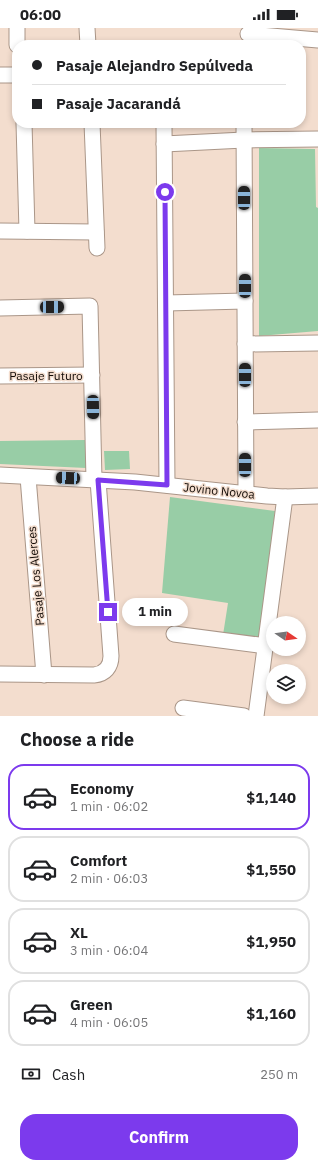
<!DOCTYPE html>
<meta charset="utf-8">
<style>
:root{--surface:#fff;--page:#f2f2f2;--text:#202124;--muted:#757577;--line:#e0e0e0;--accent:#7c3aed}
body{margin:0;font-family:"IBM Plex Sans",sans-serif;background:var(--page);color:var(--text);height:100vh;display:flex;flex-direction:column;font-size:15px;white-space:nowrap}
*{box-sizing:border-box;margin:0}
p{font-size:13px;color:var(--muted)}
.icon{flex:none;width:22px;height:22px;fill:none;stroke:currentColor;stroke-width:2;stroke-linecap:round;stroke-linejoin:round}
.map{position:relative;height:688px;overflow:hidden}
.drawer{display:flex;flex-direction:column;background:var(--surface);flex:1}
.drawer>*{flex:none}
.banner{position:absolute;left:12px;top:12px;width:294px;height:88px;border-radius:16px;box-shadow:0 2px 6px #0003;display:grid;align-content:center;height:88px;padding:0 20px;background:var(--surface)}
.needle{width:26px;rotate:103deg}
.buttons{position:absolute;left:266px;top:588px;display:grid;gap:8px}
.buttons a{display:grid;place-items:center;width:40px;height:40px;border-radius:50%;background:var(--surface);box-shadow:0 2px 6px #0003;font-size:20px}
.end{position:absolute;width:18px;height:18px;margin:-9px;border:5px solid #7c3aed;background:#fff;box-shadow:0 0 0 2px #fff}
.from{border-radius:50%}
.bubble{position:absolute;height:28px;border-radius:14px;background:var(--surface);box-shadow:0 2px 6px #0003;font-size:13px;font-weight:700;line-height:28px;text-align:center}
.car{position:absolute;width:12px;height:24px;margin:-12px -6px;border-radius:5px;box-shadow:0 0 3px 1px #0007;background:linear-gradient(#222 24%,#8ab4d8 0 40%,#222 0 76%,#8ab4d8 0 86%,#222 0)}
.banner b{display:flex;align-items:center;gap:14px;height:38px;font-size:15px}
.banner b+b{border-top:1px solid var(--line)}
.banner i{width:10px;height:10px;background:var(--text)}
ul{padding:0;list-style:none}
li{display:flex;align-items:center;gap:12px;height:66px;margin:0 8px 6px;padding:0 12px;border:2px solid var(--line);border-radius:16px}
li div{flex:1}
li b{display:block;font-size:15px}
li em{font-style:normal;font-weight:700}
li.active{border-color:var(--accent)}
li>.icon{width:36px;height:36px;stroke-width:1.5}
h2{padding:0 20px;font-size:18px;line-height:48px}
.pay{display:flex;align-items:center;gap:10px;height:44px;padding:0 20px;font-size:15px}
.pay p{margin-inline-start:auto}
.action{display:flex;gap:8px;margin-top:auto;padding:8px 20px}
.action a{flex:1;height:46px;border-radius:16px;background:var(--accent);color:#fff;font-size:16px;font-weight:700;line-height:46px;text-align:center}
.status{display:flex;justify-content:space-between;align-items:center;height:28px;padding:0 20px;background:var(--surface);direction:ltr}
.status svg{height:11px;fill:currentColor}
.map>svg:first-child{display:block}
</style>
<div class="status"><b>06:00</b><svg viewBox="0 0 49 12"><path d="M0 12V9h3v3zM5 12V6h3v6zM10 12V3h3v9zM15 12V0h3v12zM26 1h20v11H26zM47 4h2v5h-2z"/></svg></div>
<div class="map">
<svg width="318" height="688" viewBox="0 0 318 688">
<rect width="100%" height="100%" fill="#f3ddce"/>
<g fill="#98cda6">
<polygon points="259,120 315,121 316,179 318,180 318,303 259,308"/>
<polygon points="85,412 86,440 0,436 0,413"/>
<polygon points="104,423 129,423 130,441 105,442"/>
<polygon points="170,469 275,483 259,612 223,607 228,575 162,565"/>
</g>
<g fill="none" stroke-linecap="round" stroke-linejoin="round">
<defs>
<g id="minor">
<polyline points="87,0 88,17"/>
<polyline points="248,6 318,12"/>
<polyline points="17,17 17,0"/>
<polyline points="0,47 17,47"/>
<polyline points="24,95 27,203"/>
<polyline points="92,95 97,220"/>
<polyline points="244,95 246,466"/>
<polyline points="164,97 167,457"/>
<polyline points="164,116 244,112 318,111"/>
<polyline points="0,203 96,204"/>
<polyline points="166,275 245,273"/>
<polyline points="0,280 90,278 94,452"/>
<polyline points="245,316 318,315"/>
<polyline points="0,348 92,347"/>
<polyline points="245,394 318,392"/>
<polyline points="0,447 135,454 267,468 285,469 318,468"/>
<polyline points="28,449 44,647"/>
<polyline points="174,606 266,618"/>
<path d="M0,646L94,647C105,646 111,639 111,628L98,452"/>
<polyline points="183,680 244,688"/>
<polyline points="256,688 285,469"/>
</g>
</defs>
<use href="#minor" stroke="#aa9688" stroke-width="17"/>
<use href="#minor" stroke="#fff" stroke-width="15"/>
</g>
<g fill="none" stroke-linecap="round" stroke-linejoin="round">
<polyline stroke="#7c3aed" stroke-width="5" points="108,584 98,452 167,457 165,164"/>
</g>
<g text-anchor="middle" stroke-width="3" stroke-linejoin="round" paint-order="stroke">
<g font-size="12" fill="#130c07" stroke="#f3ddce">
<text x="46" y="352">Pasaje Futuro</text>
<text transform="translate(219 463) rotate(6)" y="4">Jovino Novoa</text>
<text transform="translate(36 548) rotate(-95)" y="4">Pasaje Los Alerces</text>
</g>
</g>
</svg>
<div class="buttons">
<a><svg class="needle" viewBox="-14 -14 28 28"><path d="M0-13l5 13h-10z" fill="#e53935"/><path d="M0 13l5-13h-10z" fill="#757577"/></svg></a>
<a><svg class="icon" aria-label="layers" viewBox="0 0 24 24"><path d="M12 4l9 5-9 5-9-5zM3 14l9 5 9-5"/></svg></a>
</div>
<i class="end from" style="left:165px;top:164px"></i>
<i class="end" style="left:108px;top:584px"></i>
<div class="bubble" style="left:122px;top:570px;width:66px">1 min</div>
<i class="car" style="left:244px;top:170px;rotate:0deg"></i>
<i class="car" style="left:245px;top:258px;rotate:0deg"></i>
<i class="car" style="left:52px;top:279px;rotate:89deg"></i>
<i class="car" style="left:245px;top:347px;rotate:0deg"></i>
<i class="car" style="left:93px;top:379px;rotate:179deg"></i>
<i class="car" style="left:245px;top:437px;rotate:0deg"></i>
<i class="car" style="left:68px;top:450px;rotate:273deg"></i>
<div class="banner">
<b><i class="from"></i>Pasaje Alejandro Sepúlveda</b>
<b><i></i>Pasaje Jacarandá</b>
</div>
</div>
<section class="drawer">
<h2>Choose a ride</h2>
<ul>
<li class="active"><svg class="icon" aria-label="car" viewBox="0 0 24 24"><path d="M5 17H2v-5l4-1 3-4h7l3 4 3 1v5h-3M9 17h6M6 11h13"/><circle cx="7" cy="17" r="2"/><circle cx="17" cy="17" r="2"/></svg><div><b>Economy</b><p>1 min · 06:02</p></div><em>$1,140</em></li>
<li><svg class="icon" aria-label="car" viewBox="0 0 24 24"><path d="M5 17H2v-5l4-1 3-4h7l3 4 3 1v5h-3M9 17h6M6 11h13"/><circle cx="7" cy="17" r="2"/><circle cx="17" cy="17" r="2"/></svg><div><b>Comfort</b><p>2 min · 06:03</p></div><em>$1,550</em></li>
<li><svg class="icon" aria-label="car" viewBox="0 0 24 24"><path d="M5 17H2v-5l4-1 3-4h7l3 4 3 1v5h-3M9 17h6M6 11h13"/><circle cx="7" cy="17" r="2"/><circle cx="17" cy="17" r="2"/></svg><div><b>XL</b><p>3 min · 06:04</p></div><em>$1,950</em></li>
<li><svg class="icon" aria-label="car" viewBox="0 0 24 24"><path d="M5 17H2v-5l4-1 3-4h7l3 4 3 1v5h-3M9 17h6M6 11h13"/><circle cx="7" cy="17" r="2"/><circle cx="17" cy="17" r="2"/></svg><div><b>Green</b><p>4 min · 06:05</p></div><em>$1,160</em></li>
</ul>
<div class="pay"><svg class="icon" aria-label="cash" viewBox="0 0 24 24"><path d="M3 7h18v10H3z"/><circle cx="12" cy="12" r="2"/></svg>Cash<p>250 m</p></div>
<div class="action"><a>Confirm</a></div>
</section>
